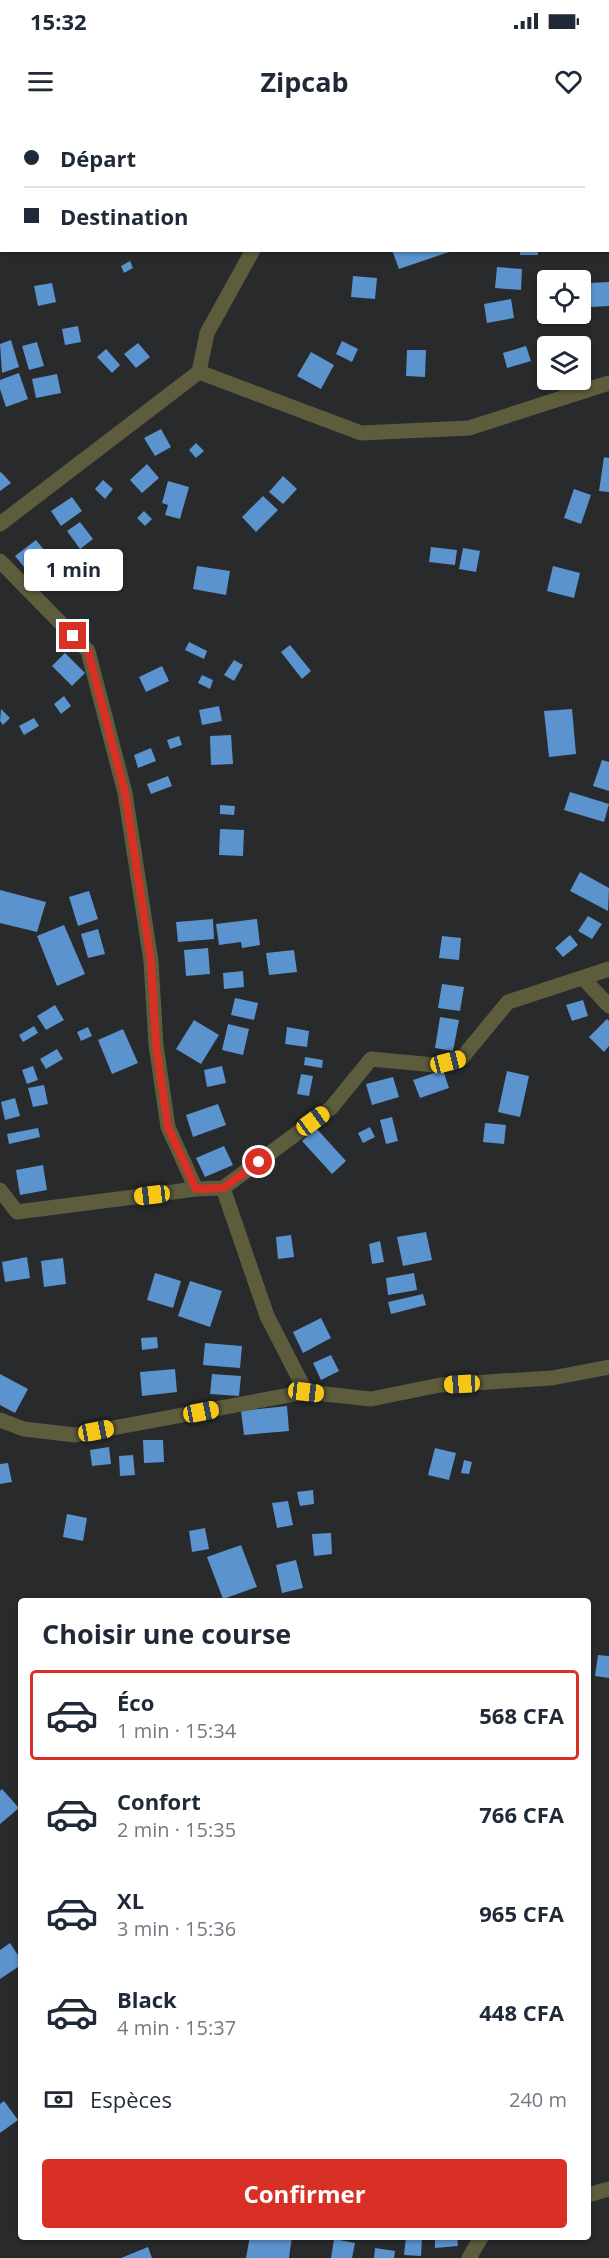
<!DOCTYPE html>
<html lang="fr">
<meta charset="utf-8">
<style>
:root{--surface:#fff;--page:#f6f6f7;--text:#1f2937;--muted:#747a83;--line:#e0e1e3;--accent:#d93025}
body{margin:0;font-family:"Open Sans",sans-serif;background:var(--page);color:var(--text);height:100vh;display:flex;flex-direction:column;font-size:22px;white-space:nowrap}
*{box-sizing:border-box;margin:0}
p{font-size:20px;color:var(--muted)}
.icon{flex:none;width:33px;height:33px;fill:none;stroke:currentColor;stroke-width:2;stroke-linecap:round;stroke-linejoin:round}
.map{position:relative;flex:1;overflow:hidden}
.side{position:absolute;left:18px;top:1478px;width:573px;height:642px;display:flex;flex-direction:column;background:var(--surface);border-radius:6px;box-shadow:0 2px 4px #0004}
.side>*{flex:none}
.top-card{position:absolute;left:0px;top:0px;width:609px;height:132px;box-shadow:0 2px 4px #0004;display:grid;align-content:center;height:132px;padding:0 24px;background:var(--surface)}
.tools{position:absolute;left:537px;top:150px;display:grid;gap:12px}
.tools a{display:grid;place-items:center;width:54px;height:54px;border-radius:6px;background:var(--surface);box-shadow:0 2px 4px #0004;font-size:30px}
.end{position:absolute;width:27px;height:27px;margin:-14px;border:8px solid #d93025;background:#fff;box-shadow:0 0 0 3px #fff}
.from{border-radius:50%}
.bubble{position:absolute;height:42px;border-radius:6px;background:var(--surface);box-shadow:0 2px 4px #0004;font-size:20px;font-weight:700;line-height:42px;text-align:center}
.car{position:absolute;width:18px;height:36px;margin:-18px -9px;border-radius:8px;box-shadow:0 0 4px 2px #0007;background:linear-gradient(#f5c518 24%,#345 0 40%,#f5c518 0 76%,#345 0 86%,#f5c518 0)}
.top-card b{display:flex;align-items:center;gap:21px;height:57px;font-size:22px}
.top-card b+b{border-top:2px solid var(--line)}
.top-card i{width:15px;height:15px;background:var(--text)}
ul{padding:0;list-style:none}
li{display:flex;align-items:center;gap:18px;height:90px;margin:0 12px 9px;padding:0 12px;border:3px solid transparent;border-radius:6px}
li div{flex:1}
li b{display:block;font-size:22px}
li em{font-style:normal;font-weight:700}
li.on{border-color:var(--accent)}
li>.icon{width:54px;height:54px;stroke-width:1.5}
h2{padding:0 24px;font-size:27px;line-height:72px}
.pay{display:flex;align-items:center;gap:15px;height:66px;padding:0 24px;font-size:22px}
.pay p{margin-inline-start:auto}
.button{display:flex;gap:12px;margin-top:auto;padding:12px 24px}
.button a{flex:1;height:69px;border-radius:6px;background:var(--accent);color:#fff;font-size:24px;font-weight:700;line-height:69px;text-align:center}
.status{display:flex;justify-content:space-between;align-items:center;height:42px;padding:0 30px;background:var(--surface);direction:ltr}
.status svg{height:16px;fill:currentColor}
header{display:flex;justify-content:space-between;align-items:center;height:78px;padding:0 24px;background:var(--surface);font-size:27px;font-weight:700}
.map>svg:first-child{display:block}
</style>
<div class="status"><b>15:32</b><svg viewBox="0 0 49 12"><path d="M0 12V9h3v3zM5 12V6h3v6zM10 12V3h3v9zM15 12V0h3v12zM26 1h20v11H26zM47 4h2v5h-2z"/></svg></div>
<header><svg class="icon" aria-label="menu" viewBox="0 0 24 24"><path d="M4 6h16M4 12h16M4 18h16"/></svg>Zipcab<svg class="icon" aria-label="heart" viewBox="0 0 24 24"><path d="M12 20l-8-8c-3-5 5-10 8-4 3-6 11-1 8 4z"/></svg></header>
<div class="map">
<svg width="609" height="2138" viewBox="0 0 609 2138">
<rect width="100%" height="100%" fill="#282a2c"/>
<g fill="#5a93ce">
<polygon points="392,130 452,130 452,131 399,149"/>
<rect x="520" y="130" width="18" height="5"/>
<polygon points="130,141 133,148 124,153 121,146"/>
<polygon points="497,147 522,149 521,170 495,168"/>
<polygon points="353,156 377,158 375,179 351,177"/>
<polygon points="609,162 609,186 591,187 589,163"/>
<polygon points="52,163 56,182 38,186 34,166"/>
<polygon points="511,179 514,198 487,203 484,184"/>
<polygon points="78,206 81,222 65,225 62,209"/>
<polygon points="11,220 19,247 2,253 0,224"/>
<polygon points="342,221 358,229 352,242 336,234"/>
<polygon points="37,222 44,246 29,250 22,226"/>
<polygon points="138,223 150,237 136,248 124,234"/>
<polygon points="526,226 531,241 507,248 503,233"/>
<polygon points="106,229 120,245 112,253 97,237"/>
<polygon points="407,230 426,230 425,257 406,256"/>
<polygon points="311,232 334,245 321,269 297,256"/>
<polygon points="19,253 28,279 6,287 0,269 0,260"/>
<polygon points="57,254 61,273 36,278 32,259"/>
<polygon points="161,309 171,327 155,336 144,318"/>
<polygon points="196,323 204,331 196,338 189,330"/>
<polygon points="604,337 609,338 609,372 599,371"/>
<polygon points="147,344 159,358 142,373 130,360"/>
<polygon points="1,352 11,363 0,371 0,353"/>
<polygon points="283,356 297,369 283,384 269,372"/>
<polygon points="103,360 113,369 105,379 95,369"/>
<polygon points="168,361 189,367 180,399 165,395 168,385 162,383"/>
<polygon points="574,369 591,375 581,404 564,398"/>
<polygon points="263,376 278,390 256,412 242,397"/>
<polygon points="72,377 82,391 61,406 51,391"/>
<polygon points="144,391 152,399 145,406 137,398"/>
<polygon points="80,402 93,419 80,429 67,411"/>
<polygon points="36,420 49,436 29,453 15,436"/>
<polygon points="431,427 457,430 455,445 429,442"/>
<polygon points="463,428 480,431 476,452 459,449"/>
<polygon points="197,446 230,451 226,475 193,469"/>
<polygon points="553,446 580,453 574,478 547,471"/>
<polygon points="189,522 207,531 204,539 185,530"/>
<polygon points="290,525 311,551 302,559 281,532"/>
<polygon points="65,533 85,553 72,566 52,546"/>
<polygon points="234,540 243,545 234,561 224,555"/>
<polygon points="162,546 169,561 146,572 139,557"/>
<polygon points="202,555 213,560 210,569 198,563"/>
<polygon points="64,576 71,586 61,594 54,584"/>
<polygon points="219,586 222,601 202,605 199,590"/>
<polygon points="1,589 10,598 3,605 0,601"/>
<polygon points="572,589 576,634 549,637 544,591"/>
<polygon points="34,598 39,606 24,615 19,606"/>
<polygon points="231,615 233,644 211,645 210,616"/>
<polygon points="179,616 182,625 170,629 167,620"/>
<polygon points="151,628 156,641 138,648 134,635"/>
<polygon points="602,640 609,642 609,671 593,666"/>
<polygon points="168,656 172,666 151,674 147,664"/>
<polygon points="570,672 609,684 604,702 564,690"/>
<polygon points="220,685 235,686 234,695 220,694"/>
<polygon points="220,709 244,710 243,736 219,735"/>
<polygon points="580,752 609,768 608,791 570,771"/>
<polygon points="0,770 46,782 37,812 0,803"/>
<polygon points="89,771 98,799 78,806 69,777"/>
<polygon points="588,796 602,804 592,819 578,811"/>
<polygon points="213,799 214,819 178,822 176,802"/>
<polygon points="257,799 260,825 242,828 241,822 219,825 216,804"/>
<polygon points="64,805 85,854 57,866 37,816"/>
<polygon points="98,809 105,834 88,838 81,814"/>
<polygon points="570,815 578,825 563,837 555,828"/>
<polygon points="442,816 461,818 459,840 439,838"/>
<polygon points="208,828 210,854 186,856 184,830"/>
<polygon points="294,830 297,852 269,855 266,833"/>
<polygon points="243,851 244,867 224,869 223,853"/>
<polygon points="442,864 464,867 460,891 438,888"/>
<polygon points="235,878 258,883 254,900 231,895"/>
<polygon points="583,880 588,896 572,901 566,885"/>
<polygon points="55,885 64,900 46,910 37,896"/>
<polygon points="440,897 459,900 453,931 435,928"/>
<polygon points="607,899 609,901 609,926 604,932 589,917"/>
<polygon points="194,900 219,915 201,944 176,929"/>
<polygon points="228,904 249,909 243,935 222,930"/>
<polygon points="34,906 38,913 23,922 19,915"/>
<polygon points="88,907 92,916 81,921 77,912"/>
<polygon points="287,907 309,911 307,927 285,924"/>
<polygon points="123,909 138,943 112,954 98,920"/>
<polygon points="57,929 63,939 46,949 40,939"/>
<polygon points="305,937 323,940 322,948 304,945"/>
<polygon points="33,946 38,960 27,964 22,950"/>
<polygon points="222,946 226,963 207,967 204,950"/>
<polygon points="443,950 449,968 420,978 413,960"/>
<polygon points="507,951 529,956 520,997 498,992"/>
<polygon points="301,954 313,956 309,976 297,974"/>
<polygon points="393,957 399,977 372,985 366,964"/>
<polygon points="44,965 48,984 33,987 28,968"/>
<polygon points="15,978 20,996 5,1000 1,982"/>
<polygon points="218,984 226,1005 193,1017 186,995"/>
<polygon points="392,997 398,1021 386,1024 380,1000"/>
<polygon points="485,1003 506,1005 504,1024 483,1022"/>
<polygon points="370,1007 375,1017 363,1023 358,1013"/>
<polygon points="38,1008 40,1017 9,1024 7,1014"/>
<polygon points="316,1008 346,1041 332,1054 302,1021"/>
<polygon points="224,1026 233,1045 205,1057 196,1038"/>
<polygon points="43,1045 47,1070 20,1075 16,1050"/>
<polygon points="426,1112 432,1140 403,1146 397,1117"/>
<polygon points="291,1115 294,1137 278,1139 276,1117"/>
<polygon points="380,1121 384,1142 372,1144 369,1124"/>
<polygon points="27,1137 30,1158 5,1162 2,1142"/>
<polygon points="63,1138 66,1164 44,1167 41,1141"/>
<polygon points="155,1153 181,1161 173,1188 147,1180"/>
<polygon points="414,1153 417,1170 388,1175 386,1158"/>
<polygon points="190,1161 222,1171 210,1207 178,1196"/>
<polygon points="423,1174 426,1185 391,1194 388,1182"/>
<polygon points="321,1198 331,1218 303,1233 293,1212"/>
<polygon points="157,1217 158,1228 142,1230 141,1218"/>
<polygon points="205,1223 242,1226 240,1248 203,1245"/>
<polygon points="331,1235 339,1251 321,1260 313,1243"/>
<polygon points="175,1249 177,1272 142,1276 140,1252"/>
<polygon points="0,1254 28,1269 15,1293 0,1285"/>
<polygon points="212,1254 241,1256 239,1276 210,1274"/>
<polygon points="287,1286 289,1311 244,1315 241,1291"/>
<polygon points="143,1320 163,1320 164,1342 144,1343"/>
<polygon points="109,1327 111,1344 92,1346 90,1330"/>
<polygon points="435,1328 456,1333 449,1360 428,1355"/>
<polygon points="133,1335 135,1355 120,1356 119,1336"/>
<polygon points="464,1340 472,1342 469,1354 461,1353"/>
<polygon points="8,1343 12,1362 0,1364 0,1344"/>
<polygon points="313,1370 314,1384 300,1386 297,1372"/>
<polygon points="288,1381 293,1405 277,1408 272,1383"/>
<polygon points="67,1394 87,1398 83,1421 63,1417"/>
<polygon points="205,1408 209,1429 192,1432 189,1411"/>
<polygon points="331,1413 332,1434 314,1436 312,1414"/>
<polygon points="241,1425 257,1467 223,1479 207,1437"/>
<polygon points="296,1440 303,1468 282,1473 276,1445"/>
<polygon points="598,1535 609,1536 609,1558 595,1556"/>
<polygon points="2,1669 19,1688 0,1704 0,1671"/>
<polygon points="10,1823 21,1840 21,1845 0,1859 0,1830"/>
<polygon points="4,1981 18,2000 0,2013 0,1984"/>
<polygon points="250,2116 292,2116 289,2138 246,2138"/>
<polygon points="406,2116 422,2118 421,2136 404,2135"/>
<polygon points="435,2116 457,2116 458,2126 435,2128"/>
<polygon points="334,2119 355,2123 352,2138 331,2138"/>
<polygon points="148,2127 152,2138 121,2138"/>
<polygon points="375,2128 395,2131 394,2138 374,2138"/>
</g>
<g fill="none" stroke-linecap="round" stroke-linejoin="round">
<g stroke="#5d5c3c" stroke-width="15">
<polyline points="134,0 136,2"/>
<polyline points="324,2 325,0"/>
<polyline points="0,54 2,54"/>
<polyline points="199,252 207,213 253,130"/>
<polyline points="0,404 199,252 361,313 469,308 609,263"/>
<polyline points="0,441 88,531 125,673 151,841 156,925 168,1007 196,1069"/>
<polyline points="583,858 609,886"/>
<polyline points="223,1068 267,1196 306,1272"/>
<polyline points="0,1070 17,1092 196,1069 223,1068 331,988 371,939 435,945 461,939 508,882 609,849"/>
<polyline points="0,1300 24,1309 75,1315 306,1272 371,1279 440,1265 552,1258 609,1247"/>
<polyline points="588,2075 609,2069"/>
<polyline points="469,2138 482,2116"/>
</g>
</g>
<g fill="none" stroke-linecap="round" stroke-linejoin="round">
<polyline stroke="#d93025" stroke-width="8" points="73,516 88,531 125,673 151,841 156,925 168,1007 196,1069 223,1068 259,1042"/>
</g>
</svg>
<div class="tools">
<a><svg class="icon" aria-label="locate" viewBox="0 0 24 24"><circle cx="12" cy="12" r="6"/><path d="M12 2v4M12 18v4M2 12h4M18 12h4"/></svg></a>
<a><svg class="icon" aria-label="layers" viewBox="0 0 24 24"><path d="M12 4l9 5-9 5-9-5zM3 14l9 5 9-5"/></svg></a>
</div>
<i class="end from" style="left:259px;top:1042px"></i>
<i class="end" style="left:73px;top:516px"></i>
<div class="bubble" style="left:24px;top:429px;width:99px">1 min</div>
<i class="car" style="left:448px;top:942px;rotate:76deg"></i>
<i class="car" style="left:313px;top:1001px;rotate:54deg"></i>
<i class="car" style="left:152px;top:1075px;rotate:263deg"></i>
<i class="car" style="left:462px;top:1264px;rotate:267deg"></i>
<i class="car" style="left:306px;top:1272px;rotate:97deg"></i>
<i class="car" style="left:201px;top:1292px;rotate:79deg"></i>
<i class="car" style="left:96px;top:1311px;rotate:79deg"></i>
<div class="top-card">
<b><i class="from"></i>Départ</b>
<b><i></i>Destination</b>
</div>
<section class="side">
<h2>Choisir une course</h2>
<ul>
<li class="on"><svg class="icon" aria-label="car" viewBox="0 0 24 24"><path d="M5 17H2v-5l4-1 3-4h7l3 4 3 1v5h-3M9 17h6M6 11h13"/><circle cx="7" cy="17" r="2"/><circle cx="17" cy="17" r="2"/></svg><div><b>Éco</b><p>1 min · 15:34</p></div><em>568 CFA</em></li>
<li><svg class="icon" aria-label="car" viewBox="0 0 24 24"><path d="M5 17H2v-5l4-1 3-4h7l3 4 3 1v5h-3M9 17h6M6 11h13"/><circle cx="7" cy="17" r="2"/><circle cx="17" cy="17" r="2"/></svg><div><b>Confort</b><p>2 min · 15:35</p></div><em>766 CFA</em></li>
<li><svg class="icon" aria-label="car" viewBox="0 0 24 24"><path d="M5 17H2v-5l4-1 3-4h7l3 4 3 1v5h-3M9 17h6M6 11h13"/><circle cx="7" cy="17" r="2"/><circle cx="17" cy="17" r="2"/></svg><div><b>XL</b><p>3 min · 15:36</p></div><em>965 CFA</em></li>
<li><svg class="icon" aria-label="car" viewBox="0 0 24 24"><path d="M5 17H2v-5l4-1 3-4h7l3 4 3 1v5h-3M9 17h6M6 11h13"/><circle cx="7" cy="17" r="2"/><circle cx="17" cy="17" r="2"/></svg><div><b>Black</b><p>4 min · 15:37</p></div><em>448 CFA</em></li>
</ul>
<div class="pay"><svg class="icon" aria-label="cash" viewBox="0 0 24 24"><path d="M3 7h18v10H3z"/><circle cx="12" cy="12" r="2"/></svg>Espèces<p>240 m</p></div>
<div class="button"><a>Confirmer</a></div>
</section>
</div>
